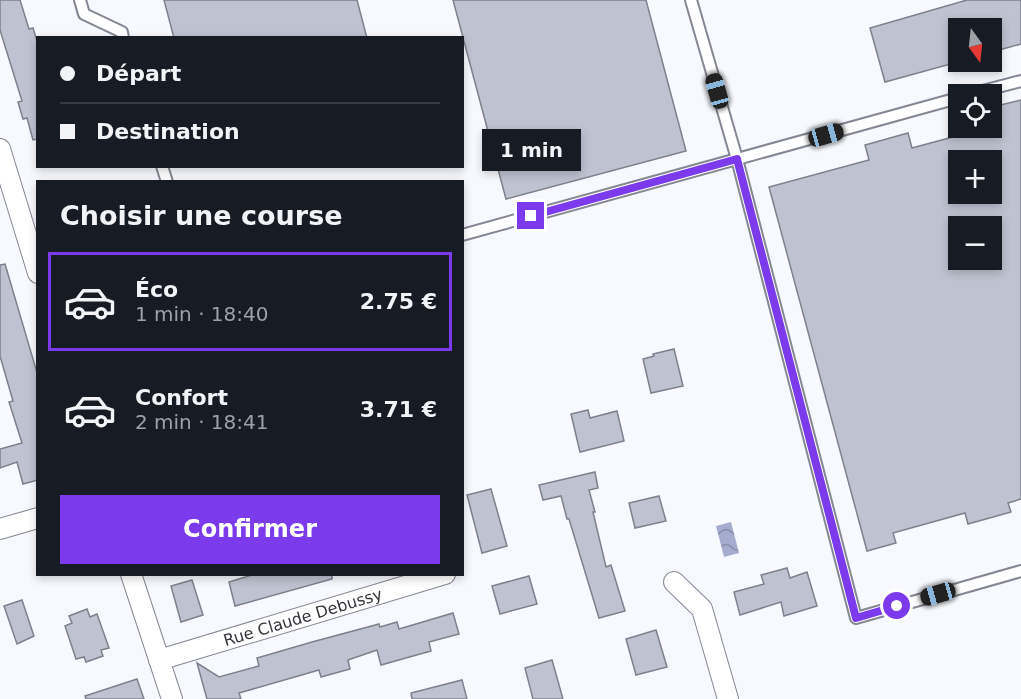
<!DOCTYPE html>
<html lang="fr">
<meta charset="utf-8">
<style>
:root{--surface:#171b24;--page:#242831;--text:#f1f3f6;--muted:#9ea1a6;--line:#363941;--accent:#7c3aed}
body{margin:0;font-family:"DejaVu Sans",sans-serif;background:var(--page);color:var(--text);height:100vh;display:flex;flex-direction:column;font-size:22px;white-space:nowrap}
*{box-sizing:border-box;margin:0}
p{font-size:20px;color:var(--muted)}
.icon{flex:none;width:33px;height:33px;fill:none;stroke:currentColor;stroke-width:2;stroke-linecap:round;stroke-linejoin:round}
.map{position:relative;flex:1;overflow:hidden}
.panel{position:absolute;left:36px;top:180px;width:428px;height:396px;display:flex;flex-direction:column;background:var(--surface);border-radius:0px;box-shadow:0 3px 9px #0003}
.panel>*{flex:none}
.banner{position:absolute;left:36px;top:36px;width:428px;height:132px;border-radius:0px;box-shadow:0 3px 9px #0003;display:grid;align-content:center;height:132px;padding:0 24px;background:var(--surface)}
.needle{width:39px;rotate:165deg}
.controls{position:absolute;left:948px;top:18px;display:grid;gap:12px}
.controls a{display:grid;place-items:center;width:54px;height:54px;border-radius:0px;background:var(--surface);box-shadow:0 3px 9px #0003;font-size:30px}
.end{position:absolute;width:27px;height:27px;margin:-14px;border:8px solid #7c3aed;background:#fff;box-shadow:0 0 0 3px #fff}
.from{border-radius:50%}
.bubble{position:absolute;height:42px;border-radius:0px;background:var(--surface);box-shadow:0 3px 9px #0003;font-size:20px;font-weight:800;line-height:42px;text-align:center}
.car{position:absolute;width:18px;height:36px;margin:-18px -9px;border-radius:8px;box-shadow:0 0 4px 2px #0007;background:linear-gradient(#222 24%,#8ab4d8 0 40%,#222 0 76%,#8ab4d8 0 86%,#222 0)}
.banner b{display:flex;align-items:center;gap:21px;height:57px;font-size:22px}
.banner b+b{border-top:2px solid var(--line)}
.banner i{width:15px;height:15px;background:var(--text)}
ul{padding:0;list-style:none}
li{display:flex;align-items:center;gap:18px;height:99px;margin:0 12px 9px;padding:0 12px;border:3px solid transparent;border-radius:0px}
li div{flex:1}
li b{display:block;font-size:22px}
li em{font-style:normal;font-weight:800}
li.selected{border-color:var(--accent)}
li>.icon{width:54px;height:54px;stroke-width:1.5}
h2{padding:0 24px;font-size:27px;line-height:72px}
.button{display:flex;gap:12px;margin-top:auto;padding:12px 24px}
.button a{flex:1;height:69px;border-radius:0px;background:var(--accent);color:#fff;font-size:24px;font-weight:800;line-height:69px;text-align:center}
.map>svg:first-child{display:block}
</style>
<div class="map">
<svg width="1021" height="699" viewBox="0 0 1021 699">
<defs>
<pattern id="water-waves" width="16" height="10" patternUnits="userSpaceOnUse" patternTransform="scale(1.5)"><rect width="16" height="10" fill="#a6acce"/><path d="M0 5q4-4 8 0t8 0" fill="none" stroke="#888da8"/></pattern>
</defs>
<rect width="100%" height="100%" fill="#f7f9fe"/>
<polygon fill="url(#water-waves)" points="731,522 739,553 724,557 716,526"/>
<g fill="#bfc2d0" stroke="#7e808d" stroke-width="1.5" fill-rule="evenodd">
<polygon points="0,0 20,0 29,29 33,28 38,44 38,139 33,140 27,118 23,119 18,102 22,101 0,30"/>
<polygon points="164,0 357,0 367,38 174,38"/>
<polygon points="453,0 646,0 686,151 506,199"/>
<polygon points="967,0 1021,0 1021,44 992,52 992,28 958,28 958,62 885,82 870,28"/>
<path d="M1021,100V499L1008,503L1011,512L968,524L965,513L893,533L896,543L867,551L769,187L869,160L865,145L908,133L912,148L1001,124L996,106ZM958,160H992V194H958ZM958,226H992V260H958Z"/>
<polygon points="5,264 38,376 38,480 23,484 17,462 0,468 0,449 22,443 9,402 13,401 0,356 0,265"/>
<polygon points="674,349 683,386 651,393 643,359 654,356 653,354"/>
<polygon points="588,410 590,418 617,411 624,441 580,452 571,414"/>
<polygon points="595,472 598,488 589,490 595,512 593,512 606,567 611,565 625,611 599,618 569,519 567,519 561,496 543,500 539,485"/>
<polygon points="491,489 507,546 482,553 467,495"/>
<polygon points="659,496 666,521 635,528 629,503"/>
<polygon points="787,568 790,578 807,572 817,606 784,616 781,602 740,615 734,592 764,584 761,575"/>
<polygon points="255,574 332,574 332,579 235,606 229,582"/>
<polygon points="529,576 537,604 500,614 492,586"/>
<polygon points="192,580 203,615 181,622 171,586"/>
<polygon points="22,600 34,636 17,644 4,606"/>
<polygon points="87,609 90,617 97,614 109,648 101,650 103,656 86,662 84,657 76,659 65,626 72,623 69,616"/>
<polygon points="453,613 459,634 429,642 431,651 381,665 377,650 348,660 350,669 321,677 319,670 239,693 241,699 207,699 197,663 219,677 259,666 257,658 312,642 379,624 380,627 397,622 399,629"/>
<polygon points="656,630 667,667 636,675 626,639"/>
<polygon points="552,660 563,699 533,699 525,668"/>
<polygon points="137,679 144,699 86,699 85,696"/>
<polygon points="462,680 467,699 412,699 411,693"/>
</g>
<g fill="none" stroke-linecap="round" stroke-linejoin="round">
<defs>
<g id="service">
<polyline points="80,0 84,14 122,32 123,38"/>
<polyline points="691,0 737,159 856,618 1021,571"/>
<polyline points="971,94 1021,81"/>
<polyline points="162,166 167,182"/>
<polyline points="462,235 958,98"/>
</g>
<g id="minor">
<polyline points="0,149 38,273"/>
<polyline points="0,529 38,518"/>
<polyline points="131,574 172,699"/>
<polyline points="674,582 702,609 728,699"/>
<path id="s1" d="M159,660L445,574"/>
</g>
</defs>
<use href="#service" stroke="#858794" stroke-width="14"/>
<use href="#minor" stroke="#858794" stroke-width="22"/>
<use href="#service" stroke="#fff" stroke-width="10"/>
<use href="#minor" stroke="#fff" stroke-width="20"/>
</g>
<g fill="none" stroke-linecap="round" stroke-linejoin="round">
<polyline stroke="#7c3aed" stroke-width="8" points="531,216 737,159 856,618 897,606"/>
</g>
<g text-anchor="middle" stroke-width="6" stroke-linejoin="round" paint-order="stroke">
<g font-size="16" fill="#34353b" stroke="#fff">
<text dy="6" stroke="none"><textPath href="#s1" startOffset="150">Rue Claude Debussy</textPath></text>
</g>
</g>
</svg>
<div class="controls">
<a><svg class="needle" viewBox="-14 -14 28 28"><path d="M0-13l5 13h-10z" fill="#e53935"/><path d="M0 13l5-13h-10z" fill="#9ea1a6"/></svg></a>
<a><svg class="icon" aria-label="locate" viewBox="0 0 24 24"><circle cx="12" cy="12" r="6"/><path d="M12 2v4M12 18v4M2 12h4M18 12h4"/></svg></a>
<a>+</a>
<a>−</a>
</div>
<i class="end from" style="left:897px;top:606px"></i>
<i class="end" style="left:531px;top:216px"></i>
<div class="bubble" style="left:482px;top:129px;width:99px">1 min</div>
<i class="car" style="left:717px;top:91px;rotate:344deg"></i>
<i class="car" style="left:826px;top:135px;rotate:74deg"></i>
<i class="car" style="left:938px;top:594px;rotate:254deg"></i>
<div class="banner">
<b><i class="from"></i>Départ</b>
<b><i></i>Destination</b>
</div>
<section class="panel">
<h2>Choisir une course</h2>
<ul>
<li class="selected"><svg class="icon" aria-label="car" viewBox="0 0 24 24"><path d="M5 17H2v-5l4-1 3-4h7l3 4 3 1v5h-3M9 17h6M6 11h13"/><circle cx="7" cy="17" r="2"/><circle cx="17" cy="17" r="2"/></svg><div><b>Éco</b><p>1 min · 18:40</p></div><em>2.75 €</em></li>
<li><svg class="icon" aria-label="car" viewBox="0 0 24 24"><path d="M5 17H2v-5l4-1 3-4h7l3 4 3 1v5h-3M9 17h6M6 11h13"/><circle cx="7" cy="17" r="2"/><circle cx="17" cy="17" r="2"/></svg><div><b>Confort</b><p>2 min · 18:41</p></div><em>3.71 €</em></li>
</ul>
<div class="button"><a>Confirmer</a></div>
</section>
</div>
